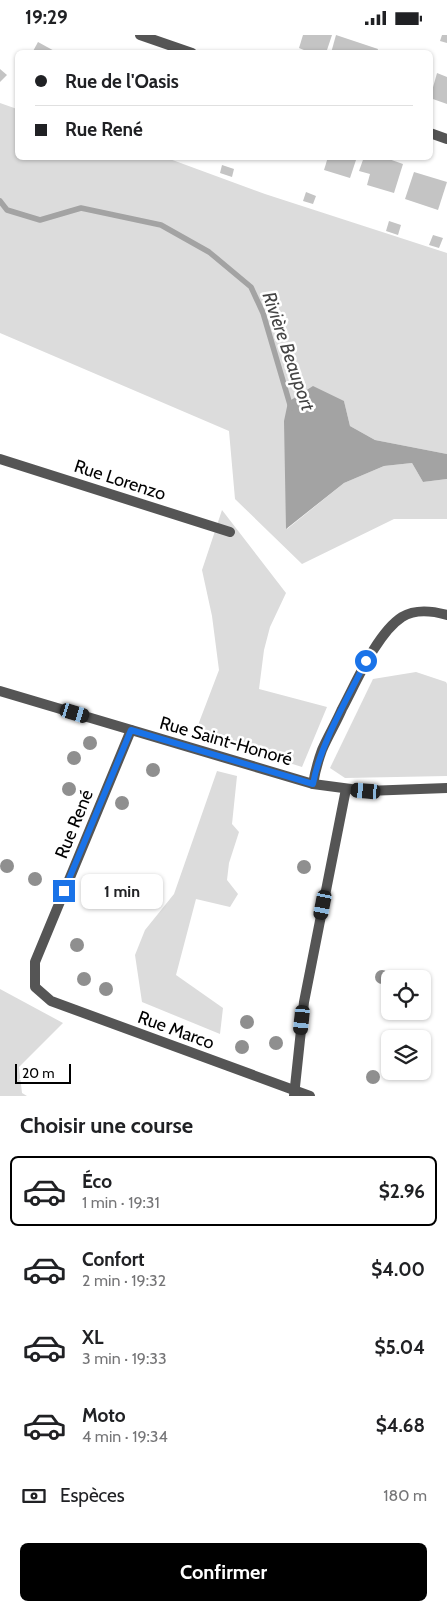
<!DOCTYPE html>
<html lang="fr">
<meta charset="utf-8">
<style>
:root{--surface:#fff;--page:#f6f6f6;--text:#202124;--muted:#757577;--line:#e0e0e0;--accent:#000}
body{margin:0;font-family:Cabin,sans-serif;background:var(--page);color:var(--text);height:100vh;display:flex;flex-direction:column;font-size:19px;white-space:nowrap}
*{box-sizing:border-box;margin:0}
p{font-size:16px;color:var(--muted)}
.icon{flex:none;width:28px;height:28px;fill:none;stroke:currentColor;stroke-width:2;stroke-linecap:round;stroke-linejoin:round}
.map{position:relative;height:1061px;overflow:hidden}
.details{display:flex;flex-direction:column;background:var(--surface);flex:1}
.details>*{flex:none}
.top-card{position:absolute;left:15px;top:15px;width:418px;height:110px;border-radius:8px;box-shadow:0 1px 4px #0004;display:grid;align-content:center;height:110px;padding:0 20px;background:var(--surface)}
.buttons{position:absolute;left:381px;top:935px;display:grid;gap:10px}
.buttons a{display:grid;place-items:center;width:50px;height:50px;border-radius:8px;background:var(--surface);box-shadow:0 1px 4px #0004;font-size:25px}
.scale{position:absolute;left:15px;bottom:12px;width:56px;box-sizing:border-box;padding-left:5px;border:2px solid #000;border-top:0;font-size:14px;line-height:18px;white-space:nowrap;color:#000;-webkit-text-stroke:4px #fff;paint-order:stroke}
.end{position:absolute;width:22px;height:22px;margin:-11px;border:6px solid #1a73e8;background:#fff;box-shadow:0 0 0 2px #fff}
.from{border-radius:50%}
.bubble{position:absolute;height:35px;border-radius:8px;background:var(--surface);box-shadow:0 1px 4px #0004;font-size:16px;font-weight:700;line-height:35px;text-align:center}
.car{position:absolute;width:15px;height:30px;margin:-15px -8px;border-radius:6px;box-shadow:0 0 4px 1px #0007;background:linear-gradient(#222 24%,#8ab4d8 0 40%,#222 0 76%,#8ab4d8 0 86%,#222 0)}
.top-card b{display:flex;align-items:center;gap:18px;height:48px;font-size:19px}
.top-card b+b{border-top:1px solid var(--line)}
.top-card i{width:12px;height:12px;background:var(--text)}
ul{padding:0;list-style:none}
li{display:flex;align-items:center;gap:15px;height:70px;margin:0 10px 8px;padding:0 10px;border:2px solid transparent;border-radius:8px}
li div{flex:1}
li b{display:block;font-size:19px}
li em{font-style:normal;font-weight:700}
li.active{border-color:var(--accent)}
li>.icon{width:45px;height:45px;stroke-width:1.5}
h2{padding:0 20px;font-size:22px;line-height:60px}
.pay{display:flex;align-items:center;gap:12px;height:55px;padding:0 20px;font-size:19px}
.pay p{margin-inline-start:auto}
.button{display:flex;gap:10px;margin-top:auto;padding:10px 20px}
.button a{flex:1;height:58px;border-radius:8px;background:var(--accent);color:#fff;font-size:20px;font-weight:700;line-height:58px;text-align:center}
.status{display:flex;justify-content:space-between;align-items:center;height:35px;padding:0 25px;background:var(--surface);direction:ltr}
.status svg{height:14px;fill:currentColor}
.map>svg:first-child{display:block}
</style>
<div class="status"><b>19:29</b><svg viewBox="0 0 49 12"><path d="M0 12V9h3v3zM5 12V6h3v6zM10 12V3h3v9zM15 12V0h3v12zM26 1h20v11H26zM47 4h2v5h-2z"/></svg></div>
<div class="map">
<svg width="447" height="1061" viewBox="0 0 447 1061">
<rect width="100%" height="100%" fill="#fff"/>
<g fill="#dcdcdc">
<polygon points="0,68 17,74 18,122 167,123 265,159 447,218 447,419 375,405 350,391 344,366 287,494 344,448 384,431 412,428 423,447 447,444 447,484 394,484 302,529 235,464 229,396 0,298"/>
<polygon points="222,475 286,558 270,592 264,615 259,654 327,672 302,732 195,698 219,635 212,581 202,535"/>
<polygon points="416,637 446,647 447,649 447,741 345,743 330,733 373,644"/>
<polygon points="217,736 237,741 232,789 239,797 229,828 227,845 238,859 230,872 196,864 176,940 223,973 220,999 142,967 135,920 145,895 174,859"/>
<polygon points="0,954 63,988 19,1032 22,1058 27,1061 0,1061"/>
</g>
<polygon fill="#a3a3a3" points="313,351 344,366 350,391 375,405 447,419 447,444 423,447 412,428 384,431 344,448 286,494 284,386 288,367"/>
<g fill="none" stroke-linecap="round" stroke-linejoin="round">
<polyline stroke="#a3a3a3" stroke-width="5.5" points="0,166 7,175 40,185 81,173 161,190 209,217 251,252 263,278 291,373"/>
</g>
<g fill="#c4c4c4">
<polygon points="303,0 332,0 326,18 311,18 299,13"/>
<polygon points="336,0 378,14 377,18 331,18"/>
<polygon points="442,0 447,0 447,8 440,6"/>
<polygon points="38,7 58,18 32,18"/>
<polygon points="0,34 7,40 0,47"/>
<polygon points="437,38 447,42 447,69 430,63"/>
<polygon points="328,122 357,122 350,143 324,135"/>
<polygon points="364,122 383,122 403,129 394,158 367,150 370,139 359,136"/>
<polygon points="222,130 234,134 232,142 220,138"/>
<polygon points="414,137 447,147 438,175 405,164"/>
<polygon points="306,157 316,161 313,169 303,166"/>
<polygon points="389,186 401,190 398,200 386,196"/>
<polygon points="433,200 443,203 439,213 429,210"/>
</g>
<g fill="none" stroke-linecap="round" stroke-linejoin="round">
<g stroke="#555" stroke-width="10">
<polyline points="140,0 192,18"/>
<polyline points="430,98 447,104"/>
<polyline points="0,424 230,497"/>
<polyline points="0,656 313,749 366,756 447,753"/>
<polyline points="131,695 35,927 35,952 51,966 310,1061"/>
<path d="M313,749C315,737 318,726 322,715C328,701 336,688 342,674C356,648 377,598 402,582C415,574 433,576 447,580"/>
<polyline points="294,1061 304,967 346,754"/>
</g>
</g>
<g fill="#8f8f8f">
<circle cx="90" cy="708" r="7"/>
<circle cx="74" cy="723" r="7"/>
<circle cx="153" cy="735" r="7"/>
<circle cx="69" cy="754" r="7"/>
<circle cx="122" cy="768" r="7"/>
<circle cx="7" cy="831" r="7"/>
<circle cx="304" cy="832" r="7"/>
<circle cx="35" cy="844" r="7"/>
<circle cx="77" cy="910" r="7"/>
<circle cx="382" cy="942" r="7"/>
<circle cx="84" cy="944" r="7"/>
<circle cx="106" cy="954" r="7"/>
<circle cx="247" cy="987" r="7"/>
<circle cx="276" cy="1008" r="7"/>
<circle cx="242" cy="1012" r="7"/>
<circle cx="373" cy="1042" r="7"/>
</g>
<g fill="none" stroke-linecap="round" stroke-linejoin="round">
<path stroke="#1a73e8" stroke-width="6" d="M64,856L131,695L313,749C320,709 348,663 366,626"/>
</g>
<g text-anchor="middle" stroke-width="5" stroke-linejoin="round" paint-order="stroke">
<g font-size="18" fill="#000" stroke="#fff">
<text transform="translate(120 445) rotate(18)" y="6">Rue Lorenzo</text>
<text transform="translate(226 706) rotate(16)" y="6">Rue Saint-Honoré</text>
<text transform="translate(74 789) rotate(-68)" y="6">Rue René</text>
<text transform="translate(176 995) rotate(20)" y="6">Rue Marco</text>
</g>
<g font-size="19" font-style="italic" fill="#444" stroke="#fff">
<text transform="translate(289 316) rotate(71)" y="7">Rivière Beauport</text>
</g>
</g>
</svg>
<div class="buttons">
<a><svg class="icon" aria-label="locate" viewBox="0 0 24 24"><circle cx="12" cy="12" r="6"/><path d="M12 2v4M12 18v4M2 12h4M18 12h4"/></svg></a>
<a><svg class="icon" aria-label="layers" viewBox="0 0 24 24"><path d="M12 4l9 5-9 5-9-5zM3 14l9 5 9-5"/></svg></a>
</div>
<div class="scale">20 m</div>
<i class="end from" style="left:366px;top:626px"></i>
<i class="end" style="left:64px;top:856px"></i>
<div class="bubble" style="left:81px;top:839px;width:82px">1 min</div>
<i class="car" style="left:75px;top:678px;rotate:107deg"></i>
<i class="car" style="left:366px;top:756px;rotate:275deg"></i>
<i class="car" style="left:323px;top:870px;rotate:191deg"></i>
<i class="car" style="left:302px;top:985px;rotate:186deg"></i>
<div class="top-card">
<b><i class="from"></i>Rue de l'Oasis</b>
<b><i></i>Rue René</b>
</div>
</div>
<section class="details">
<h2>Choisir une course</h2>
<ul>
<li class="active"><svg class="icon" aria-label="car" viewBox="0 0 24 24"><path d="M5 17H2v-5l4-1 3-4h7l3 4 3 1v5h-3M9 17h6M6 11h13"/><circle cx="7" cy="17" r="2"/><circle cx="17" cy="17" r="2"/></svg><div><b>Éco</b><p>1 min · 19:31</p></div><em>$2.96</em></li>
<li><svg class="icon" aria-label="car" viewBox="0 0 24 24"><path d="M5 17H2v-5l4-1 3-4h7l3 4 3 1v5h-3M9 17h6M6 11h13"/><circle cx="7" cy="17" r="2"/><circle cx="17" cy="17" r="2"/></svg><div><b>Confort</b><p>2 min · 19:32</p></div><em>$4.00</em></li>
<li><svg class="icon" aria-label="car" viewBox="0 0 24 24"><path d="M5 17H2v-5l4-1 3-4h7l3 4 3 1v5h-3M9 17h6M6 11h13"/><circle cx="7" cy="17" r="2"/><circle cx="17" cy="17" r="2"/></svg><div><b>XL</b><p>3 min · 19:33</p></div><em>$5.04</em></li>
<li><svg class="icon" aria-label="car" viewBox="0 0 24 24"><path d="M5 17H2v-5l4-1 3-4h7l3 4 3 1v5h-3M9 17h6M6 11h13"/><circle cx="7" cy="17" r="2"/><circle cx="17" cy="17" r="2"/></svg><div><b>Moto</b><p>4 min · 19:34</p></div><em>$4.68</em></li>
</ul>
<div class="pay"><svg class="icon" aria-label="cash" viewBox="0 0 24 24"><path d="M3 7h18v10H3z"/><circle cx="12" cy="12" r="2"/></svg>Espèces<p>180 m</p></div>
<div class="button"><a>Confirmer</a></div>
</section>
